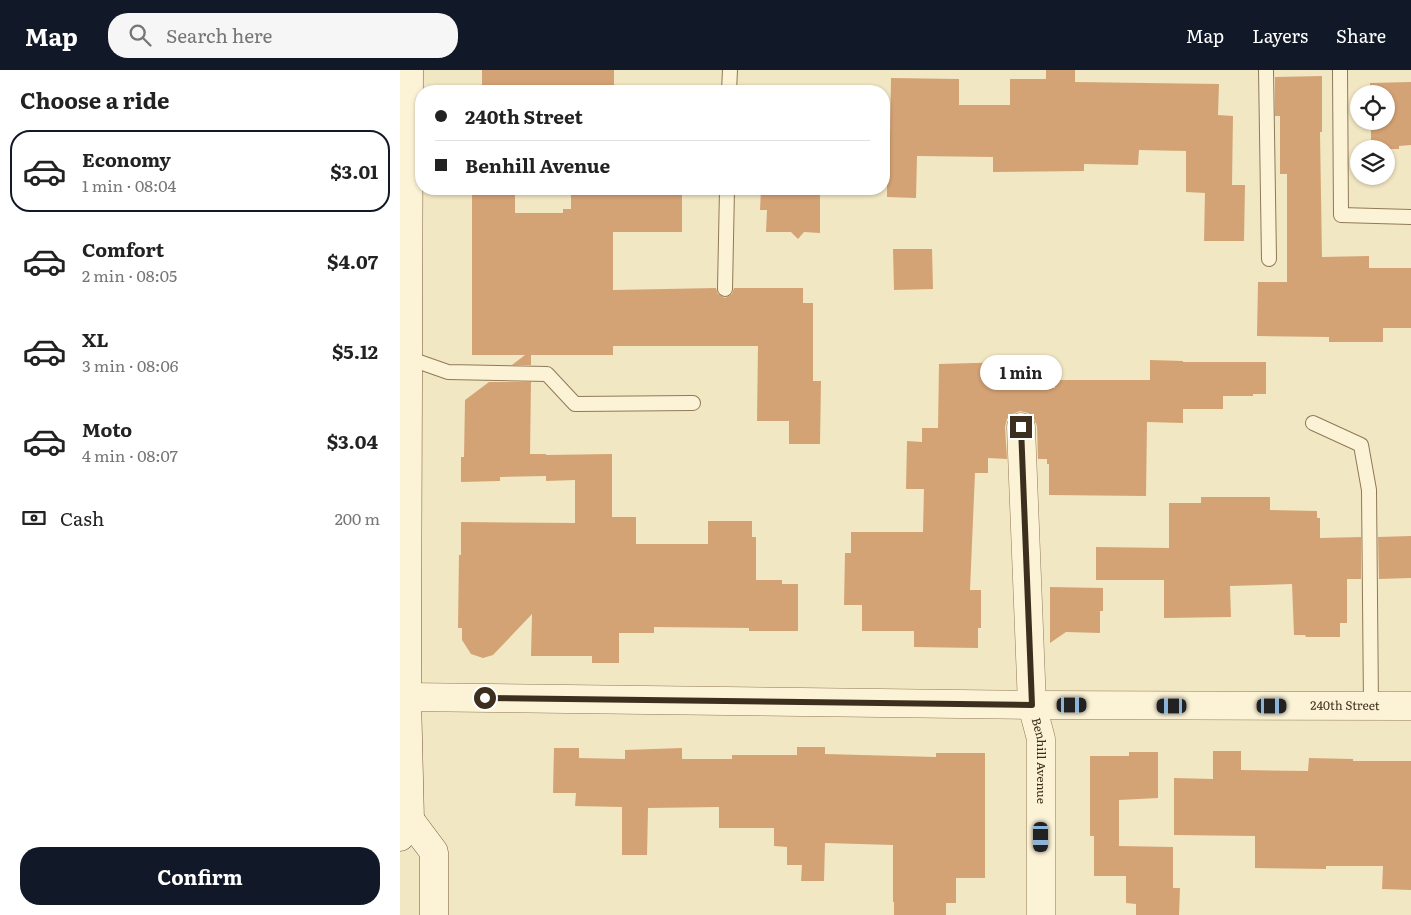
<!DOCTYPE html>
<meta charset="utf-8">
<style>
:root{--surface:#fff;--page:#f6f6f6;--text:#222;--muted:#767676;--line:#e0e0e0;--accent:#111827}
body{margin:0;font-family:Literata,serif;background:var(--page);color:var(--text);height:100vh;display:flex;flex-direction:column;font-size:19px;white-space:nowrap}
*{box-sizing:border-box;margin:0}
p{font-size:16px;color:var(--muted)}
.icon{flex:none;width:28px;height:28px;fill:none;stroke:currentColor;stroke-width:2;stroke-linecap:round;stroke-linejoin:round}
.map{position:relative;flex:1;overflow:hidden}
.details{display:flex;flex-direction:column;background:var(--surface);width:400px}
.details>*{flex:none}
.guide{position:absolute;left:15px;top:15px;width:475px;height:110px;border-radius:20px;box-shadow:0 1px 4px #0004;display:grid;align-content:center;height:110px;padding:0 20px;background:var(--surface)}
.tools{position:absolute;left:950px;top:15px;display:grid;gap:10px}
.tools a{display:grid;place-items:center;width:45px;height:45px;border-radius:50%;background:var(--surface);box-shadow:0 1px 4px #0004;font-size:25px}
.end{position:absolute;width:22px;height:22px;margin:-11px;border:6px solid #3d2f1d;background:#fff;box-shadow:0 0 0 2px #fff}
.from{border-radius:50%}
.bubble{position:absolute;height:35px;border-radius:18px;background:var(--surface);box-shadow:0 1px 4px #0004;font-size:16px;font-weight:700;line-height:35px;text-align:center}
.car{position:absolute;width:15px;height:30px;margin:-15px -8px;border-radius:6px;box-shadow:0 0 4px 1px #0007;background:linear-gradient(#222 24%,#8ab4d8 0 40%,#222 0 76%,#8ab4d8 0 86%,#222 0)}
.guide b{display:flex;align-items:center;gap:18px;height:48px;font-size:19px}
.guide b+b{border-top:1px solid var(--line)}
.guide i{width:12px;height:12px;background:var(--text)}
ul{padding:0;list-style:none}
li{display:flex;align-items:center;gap:15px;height:82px;margin:0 10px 8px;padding:0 10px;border:2px solid transparent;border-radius:20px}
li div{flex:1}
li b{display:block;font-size:19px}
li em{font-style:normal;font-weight:700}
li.active{border-color:var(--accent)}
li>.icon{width:45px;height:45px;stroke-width:1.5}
h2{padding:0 20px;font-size:22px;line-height:60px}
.pay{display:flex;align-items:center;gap:12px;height:55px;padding:0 20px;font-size:19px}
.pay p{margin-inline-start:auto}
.action{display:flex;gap:10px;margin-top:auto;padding:10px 20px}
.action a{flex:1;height:58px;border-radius:20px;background:var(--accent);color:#fff;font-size:20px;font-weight:700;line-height:58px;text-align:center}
header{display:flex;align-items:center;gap:30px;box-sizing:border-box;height:70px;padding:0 25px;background:var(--accent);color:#fff}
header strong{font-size:24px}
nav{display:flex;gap:28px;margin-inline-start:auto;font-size:18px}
.search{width:350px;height:45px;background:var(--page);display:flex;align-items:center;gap:12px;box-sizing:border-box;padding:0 18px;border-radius:20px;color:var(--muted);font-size:19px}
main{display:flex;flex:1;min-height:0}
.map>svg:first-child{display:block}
</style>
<header>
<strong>Map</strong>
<div class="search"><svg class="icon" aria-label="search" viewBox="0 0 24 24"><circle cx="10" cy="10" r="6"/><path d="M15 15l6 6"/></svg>Search here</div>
<nav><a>Map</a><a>Layers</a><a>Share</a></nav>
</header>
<main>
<section class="details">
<h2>Choose a ride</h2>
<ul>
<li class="active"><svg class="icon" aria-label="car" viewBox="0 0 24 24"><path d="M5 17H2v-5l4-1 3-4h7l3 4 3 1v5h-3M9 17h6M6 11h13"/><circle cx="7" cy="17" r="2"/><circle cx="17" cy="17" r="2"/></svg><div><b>Economy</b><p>1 min · 08:04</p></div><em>$3.01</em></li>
<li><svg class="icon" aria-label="car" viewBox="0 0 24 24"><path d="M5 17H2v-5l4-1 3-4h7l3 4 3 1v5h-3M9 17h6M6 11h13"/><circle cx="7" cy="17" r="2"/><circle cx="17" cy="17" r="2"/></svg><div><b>Comfort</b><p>2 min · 08:05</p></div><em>$4.07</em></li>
<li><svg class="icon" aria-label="car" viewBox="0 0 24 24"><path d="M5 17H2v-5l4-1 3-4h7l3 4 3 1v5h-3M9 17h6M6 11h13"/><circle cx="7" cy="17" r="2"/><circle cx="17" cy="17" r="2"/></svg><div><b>XL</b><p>3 min · 08:06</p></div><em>$5.12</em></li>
<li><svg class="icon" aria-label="car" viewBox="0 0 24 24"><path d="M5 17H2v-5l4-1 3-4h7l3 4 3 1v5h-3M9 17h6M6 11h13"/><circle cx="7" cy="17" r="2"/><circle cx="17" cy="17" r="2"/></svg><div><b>Moto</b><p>4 min · 08:07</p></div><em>$3.04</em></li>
</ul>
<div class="pay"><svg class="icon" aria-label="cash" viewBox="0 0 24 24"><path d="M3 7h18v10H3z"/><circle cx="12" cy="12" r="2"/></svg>Cash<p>200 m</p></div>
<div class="action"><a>Confirm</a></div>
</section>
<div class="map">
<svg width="1011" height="845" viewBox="0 0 1011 845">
<rect width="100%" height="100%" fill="#f2e7c3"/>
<g fill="#d4a375">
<rect x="82" y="0" width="132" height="21"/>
<polygon points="646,0 675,0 675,12 819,14 818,45 833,46 832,115 845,115 844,171 804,171 805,123 786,122 786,81 739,80 738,95 684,94 684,101 593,102 593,87 517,86 516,128 487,127 487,80 489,67 490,67 491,8 559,9 559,35 610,35 610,9 646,9"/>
<polygon points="922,6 922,62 920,62 922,187 969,186 969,198 1011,198 1011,258 983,258 983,272 929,272 929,267 857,266 858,212 887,212 887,104 880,104 880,46 875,46 875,7"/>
<polygon points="1011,12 1011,75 999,76 999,79 971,79 971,51 986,51 986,24 970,24 970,13"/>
<polygon points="72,119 115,119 115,143 163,143 163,139 171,139 171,119 282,119 282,162 213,162 213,220 316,218 318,224 325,228 332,224 334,218 403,218 403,233 413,233 413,311 421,311 420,374 389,374 389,351 357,351 358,276 213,276 213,285 131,285 131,295 112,295 125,285 72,285"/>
<polygon points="361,119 420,119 420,163 404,162 398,169 391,162 366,162 367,140 360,140"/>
<polygon points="493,179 532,179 533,219 494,220"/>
<polygon points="750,290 783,291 783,292 866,292 866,324 853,324 853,326 823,326 823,339 783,339 783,353 747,352 746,426 649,425 649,394 647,394 647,389 638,389 637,356 634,349 628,343 620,341 613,344 607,349 605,357 607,389 588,388 588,403 575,403 570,520 581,520 581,558 578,558 578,578 514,577 514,561 462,561 462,535 444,535 445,483 451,483 451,462 523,462 524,419 506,419 507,371 522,372 522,358 538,358 539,294 611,292 611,318 655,318 655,310 750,310"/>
<polygon points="89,312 131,312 130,384 146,384 146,385 212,384 212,447 236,447 236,474 308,474 308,451 352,451 352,467 356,467 356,510 382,510 382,514 398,514 398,561 349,561 349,558 254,557 254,563 219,563 219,593 192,593 192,586 131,586 132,544 93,585 83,588 71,584 62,570 62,558 58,558 59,485 61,485 61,452 175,453 175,410 146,411 146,406 100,407 100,411 61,412 61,387 64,387 65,330"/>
<polygon points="801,427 870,427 870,440 917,441 917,448 920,448 920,468 961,467 961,509 947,509 947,553 940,553 940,567 906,567 905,565 894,565 892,514 830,516 831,547 764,548 764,510 696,510 696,477 769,478 769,433 801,433"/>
<polygon points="1011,466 1011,508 979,509 978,467"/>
<polygon points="650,517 703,518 703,541 700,541 700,563 666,562 650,573"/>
<polygon points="397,677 425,677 425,684 536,687 536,683 585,683 585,808 556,808 556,833 546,833 546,845 494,845 494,832 493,832 493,775 425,773 424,811 401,811 402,795 387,795 387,777 374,776 374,758 319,758 319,737 248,738 247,785 222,785 222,737 175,736 176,723 153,723 154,678 179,678 179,688 225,689 225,680 282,678 282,689 332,689 332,685 397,685"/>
<polygon points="813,681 841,681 841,700 908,701 909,688 953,689 953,691 1011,691 1011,820 982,819 983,796 926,796 926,799 855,798 855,766 774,765 774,708 813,709"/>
<polygon points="729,682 758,682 758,728 719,730 719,776 773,777 773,818 780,818 779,845 736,845 736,834 726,833 726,806 694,806 694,766 690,766 690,686 729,686"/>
</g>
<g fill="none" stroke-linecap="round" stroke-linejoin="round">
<defs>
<g id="service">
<polyline points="866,0 869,189"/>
<polyline points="940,0 941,145 1011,147"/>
<polyline points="329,21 330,0"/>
<polyline points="325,219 327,119"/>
<polyline points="8,288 48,302 147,304 175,334 293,333"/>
<polyline points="913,353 961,375 969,420 971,636"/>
</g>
<g id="minor">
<path id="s1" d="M621,357L632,635L641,669V845"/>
<path id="s2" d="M7,627L632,635L1011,636"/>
</g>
<g id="secondary">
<polyline points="10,750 34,782 34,845"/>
<polyline points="0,767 10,750 7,627 9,0"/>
</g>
</defs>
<use href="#service" stroke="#8f7958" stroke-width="16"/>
<use href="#minor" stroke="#8f7958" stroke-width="29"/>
<use href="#secondary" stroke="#70593b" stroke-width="29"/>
<use href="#service" stroke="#fcf3d7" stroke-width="14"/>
<use href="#minor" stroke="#fcf3d7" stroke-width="28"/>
<use href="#secondary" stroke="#fcf3d7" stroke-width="28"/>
</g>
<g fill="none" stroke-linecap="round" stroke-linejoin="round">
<polyline stroke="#3d2f1d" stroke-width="6" points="85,628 632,635 621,357"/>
</g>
<g text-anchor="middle" stroke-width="5" stroke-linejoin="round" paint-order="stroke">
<g font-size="12" fill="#3d2f1d" stroke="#f9f1d3">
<text dy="4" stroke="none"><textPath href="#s2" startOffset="938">240th Street</textPath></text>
<text dy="4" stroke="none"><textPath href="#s1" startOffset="335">Benhill Avenue</textPath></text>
</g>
</g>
</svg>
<div class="tools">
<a><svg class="icon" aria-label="locate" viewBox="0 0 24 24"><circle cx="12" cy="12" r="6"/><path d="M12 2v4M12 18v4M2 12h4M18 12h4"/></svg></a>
<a><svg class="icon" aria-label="layers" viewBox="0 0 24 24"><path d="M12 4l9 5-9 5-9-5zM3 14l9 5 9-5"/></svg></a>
</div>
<i class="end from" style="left:85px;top:628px"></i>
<i class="end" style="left:621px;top:357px"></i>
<div class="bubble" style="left:580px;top:285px;width:82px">1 min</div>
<i class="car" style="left:672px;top:635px;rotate:90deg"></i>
<i class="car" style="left:772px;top:636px;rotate:270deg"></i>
<i class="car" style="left:872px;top:636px;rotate:90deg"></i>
<i class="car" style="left:641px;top:767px;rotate:180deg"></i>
<div class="guide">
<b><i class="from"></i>240th Street</b>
<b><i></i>Benhill Avenue</b>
</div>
</div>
</main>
